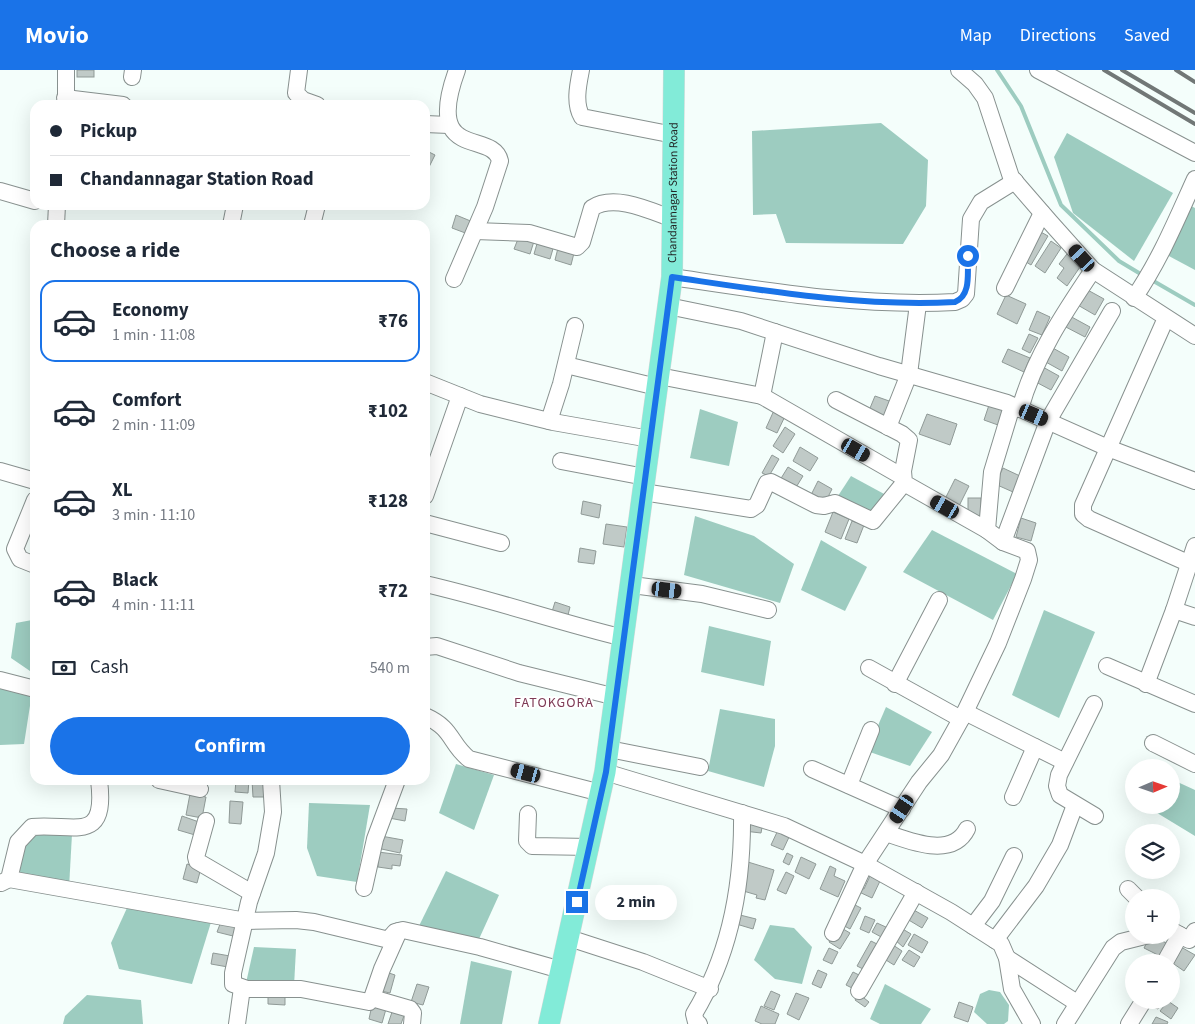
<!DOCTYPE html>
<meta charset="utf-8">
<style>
:root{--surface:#fff;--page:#f6f6f7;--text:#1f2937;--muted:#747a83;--line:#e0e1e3;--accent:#1a73e8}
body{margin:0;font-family:"Source Sans 3",sans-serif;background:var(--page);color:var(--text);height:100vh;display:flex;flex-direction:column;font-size:19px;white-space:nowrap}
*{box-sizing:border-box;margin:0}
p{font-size:16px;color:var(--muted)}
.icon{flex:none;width:28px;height:28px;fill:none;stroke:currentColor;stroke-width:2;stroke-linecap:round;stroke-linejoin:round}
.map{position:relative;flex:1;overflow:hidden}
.panel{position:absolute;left:30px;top:150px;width:400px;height:565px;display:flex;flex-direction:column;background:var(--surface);border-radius:15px;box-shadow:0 5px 20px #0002}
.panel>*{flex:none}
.guide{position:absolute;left:30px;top:30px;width:400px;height:110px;border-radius:15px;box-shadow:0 5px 20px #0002;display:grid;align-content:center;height:110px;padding:0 20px;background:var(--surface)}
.needle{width:32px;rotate:88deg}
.buttons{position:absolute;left:1125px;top:689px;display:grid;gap:10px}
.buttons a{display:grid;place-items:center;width:55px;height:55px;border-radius:50%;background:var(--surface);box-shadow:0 5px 20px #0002;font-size:25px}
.end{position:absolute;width:22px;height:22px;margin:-11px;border:6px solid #1a73e8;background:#fff;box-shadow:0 0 0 2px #fff}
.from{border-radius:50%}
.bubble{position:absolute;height:35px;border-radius:18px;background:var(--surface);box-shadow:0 5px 20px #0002;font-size:16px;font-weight:700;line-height:35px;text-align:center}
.car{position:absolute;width:15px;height:30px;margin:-15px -8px;border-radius:6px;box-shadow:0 0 4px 1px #0007;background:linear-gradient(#222 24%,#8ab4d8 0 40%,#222 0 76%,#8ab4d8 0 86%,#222 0)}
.guide b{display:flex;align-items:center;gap:18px;height:48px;font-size:19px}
.guide b+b{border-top:1px solid var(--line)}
.guide i{width:12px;height:12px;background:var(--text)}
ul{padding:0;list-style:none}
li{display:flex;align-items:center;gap:15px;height:82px;margin:0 10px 8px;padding:0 10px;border:2px solid transparent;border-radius:15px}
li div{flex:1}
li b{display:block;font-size:19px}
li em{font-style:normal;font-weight:700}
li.on{border-color:var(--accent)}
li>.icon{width:45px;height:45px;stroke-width:1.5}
h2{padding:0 20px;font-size:22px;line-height:60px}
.pay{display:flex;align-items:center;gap:12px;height:55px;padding:0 20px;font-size:19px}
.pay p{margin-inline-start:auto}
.button{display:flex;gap:10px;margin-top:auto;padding:10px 20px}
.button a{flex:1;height:58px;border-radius:30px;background:var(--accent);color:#fff;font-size:20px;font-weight:700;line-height:58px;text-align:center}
header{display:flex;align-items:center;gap:30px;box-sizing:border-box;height:70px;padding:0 25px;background:var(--accent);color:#fff}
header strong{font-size:24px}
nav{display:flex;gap:28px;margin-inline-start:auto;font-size:18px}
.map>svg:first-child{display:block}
</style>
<header>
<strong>Movio</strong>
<nav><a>Map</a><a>Directions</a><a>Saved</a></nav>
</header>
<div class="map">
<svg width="1195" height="954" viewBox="0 0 1195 954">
<rect width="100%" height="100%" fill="#f4fefb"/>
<g fill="#9dccc0">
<polygon points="881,53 928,90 926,136 903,174 786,173 776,144 753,145 752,61"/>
<polygon points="1067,63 1173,123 1134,191 1073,143 1054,87"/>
<polygon points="1189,135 1195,138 1195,200 1167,185"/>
<polygon points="700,339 738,352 729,396 690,388"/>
<polygon points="851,406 886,425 869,448 836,429"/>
<polygon points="695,446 754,466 794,494 780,533 684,505"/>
<polygon points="932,460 1017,504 993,550 903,502"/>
<polygon points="821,470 867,497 845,541 801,520"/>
<polygon points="35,536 35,601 30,601 11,588 16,553 32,550"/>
<polygon points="1044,540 1095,562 1059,648 1012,625"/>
<polygon points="709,556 771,571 764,616 701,602"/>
<polygon points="0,616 32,623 24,674 0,675"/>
<polygon points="886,637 932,662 910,696 867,681"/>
<polygon points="720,639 775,649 775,676 764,717 708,701"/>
<polygon points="456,694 494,705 474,760 439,743"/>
<polygon points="1171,709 1195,720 1195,766 1144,735 1171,735"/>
<polygon points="309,733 370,735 357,812 317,806 307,778"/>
<polygon points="72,764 69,818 15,809 23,772 36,765"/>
<polygon points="446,801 499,825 479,869 418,858"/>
<polygon points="132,827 212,849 192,914 119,899 111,873"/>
<polygon points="770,855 794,858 812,877 802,914 775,909 754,890"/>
<polygon points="254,877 296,879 294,916 246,913"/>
<polygon points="471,891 512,901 502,954 460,954"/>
<polygon points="885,914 931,939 921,954 880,954 870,949"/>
<polygon points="989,920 1000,922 1009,935 1008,951 1004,954 987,954 974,942 980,924"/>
<polygon points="87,925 141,930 143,954 63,954 65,946"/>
</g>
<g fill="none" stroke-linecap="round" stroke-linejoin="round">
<g stroke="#9dccc0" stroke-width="4">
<polyline points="997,0 1021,36 1061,135 1119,191 1144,206"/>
<polyline points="1150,209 1195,235"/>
</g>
</g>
<g fill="#c0cac7" stroke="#909a97">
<rect x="77" y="0" width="17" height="7"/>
<polygon points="425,80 435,85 429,97 425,96"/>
<polygon points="456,145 473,152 468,164 452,158"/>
<polygon points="1039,161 1048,166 1031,195 1023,190"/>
<polygon points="520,164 535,168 530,184 514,179"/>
<polygon points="539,167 555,172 550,189 534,184"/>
<polygon points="1051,171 1061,178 1045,203 1035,196"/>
<polygon points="559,174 575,179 571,195 555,190"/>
<polygon points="1067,184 1080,197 1067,216 1057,208 1064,198 1059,194"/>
<polygon points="1084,218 1104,229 1095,245 1076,234"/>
<polygon points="1006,225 1026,234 1017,254 997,244"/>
<polygon points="1037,241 1050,247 1042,265 1029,260"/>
<polygon points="1068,245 1090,257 1085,267 1062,255"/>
<polygon points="1029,264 1038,268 1030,283 1022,279"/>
<polygon points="1051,277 1069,287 1062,301 1044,291"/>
<polygon points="1008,279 1030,288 1024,302 1002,292"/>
<polygon points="1041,296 1059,306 1051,320 1034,311"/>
<polygon points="875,326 892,332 886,349 868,343"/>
<polygon points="990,332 1004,336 998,355 984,350"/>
<polygon points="776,336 787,342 777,363 766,358"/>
<polygon points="927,344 957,354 950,375 919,364"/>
<polygon points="785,357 795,364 783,383 773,376"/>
<polygon points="800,377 818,388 810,401 793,391"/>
<polygon points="772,385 779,389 769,406 762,403"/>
<polygon points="788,397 803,406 795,419 780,410"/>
<polygon points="1003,398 1020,406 1013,422 995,414"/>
<polygon points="955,409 969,416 959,436 945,429"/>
<polygon points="818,411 832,419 824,435 810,427"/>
<rect x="968" y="428" width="13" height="18"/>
<polygon points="583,431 601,435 599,448 581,444"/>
<polygon points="833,442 849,449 841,469 825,462"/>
<polygon points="1021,448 1036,453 1031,471 1016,467"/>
<polygon points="852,451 864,455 857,473 845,469"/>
<polygon points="606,454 627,457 624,477 603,474"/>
<polygon points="580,478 596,481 594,494 578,492"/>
<polygon points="555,532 570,537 567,549 551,545"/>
<polygon points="236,710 249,710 248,723 235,722"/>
<polygon points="252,710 265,710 266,727 253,727"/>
<polygon points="190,724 206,727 202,748 186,745"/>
<polygon points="230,731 243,732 241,754 229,753"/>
<polygon points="391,738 407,739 405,751 389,748"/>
<polygon points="182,746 199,752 195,765 178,760"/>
<polygon points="746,750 763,752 761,763 744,761"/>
<polygon points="778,760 790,765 783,780 771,775"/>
<polygon points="381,766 403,770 400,783 377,778"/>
<polygon points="378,782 402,785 400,796 392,795 392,799 378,797"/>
<polygon points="787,783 793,786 789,795 783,792"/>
<polygon points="801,787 816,794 809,809 795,802"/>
<polygon points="748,792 774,800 765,830 756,828 757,825 740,820"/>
<polygon points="187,794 201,798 197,813 183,809"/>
<polygon points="830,796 836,799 834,806 845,811 838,827 820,819"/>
<polygon points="786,802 794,806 786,824 777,820"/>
<polygon points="870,806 880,811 872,828 857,821 859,817 864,819"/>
<polygon points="849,832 861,838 850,859 839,853"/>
<polygon points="912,839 928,848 922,858 907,849"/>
<polygon points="736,844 756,849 753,859 733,853"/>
<polygon points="865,846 875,850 869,863 860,859"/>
<polygon points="222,849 237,852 233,866 217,862"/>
<polygon points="877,853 888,858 883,868 872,862"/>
<polygon points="838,856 850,863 840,879 829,872"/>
<polygon points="901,858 911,864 903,877 894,869"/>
<polygon points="914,864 928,872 922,883 908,875"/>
<polygon points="1151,865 1168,874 1162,887 1144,878"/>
<polygon points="871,871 879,875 865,900 857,896"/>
<polygon points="890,873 902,881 894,895 881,887"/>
<polygon points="1181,877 1195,885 1184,901 1171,892"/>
<polygon points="829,878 838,882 832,894 823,890"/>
<polygon points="909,880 920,887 914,897 902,890"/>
<polygon points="213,883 230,886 228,897 211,894"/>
<polygon points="818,900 827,904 821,918 812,914"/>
<polygon points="383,901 395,905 390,923 377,920"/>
<polygon points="853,902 861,906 854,919 846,915"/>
<polygon points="417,914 429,917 423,935 411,932"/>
<polygon points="268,920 285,921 285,935 268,934"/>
<polygon points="771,921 780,925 774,940 764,936"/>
<polygon points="796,923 809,928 799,950 787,944"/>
<polygon points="859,924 869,932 865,937 855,930"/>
<polygon points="1148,930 1162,930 1158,939 1146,934"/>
<polygon points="1168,931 1178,938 1171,949 1160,941"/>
<polygon points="959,932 973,937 968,952 954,947"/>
<polygon points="372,935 386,939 382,953 369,949"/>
<polygon points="761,936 779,944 775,954 762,954 755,951"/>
<polygon points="393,939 405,943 401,954 388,954"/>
<polygon points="1156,947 1168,952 1167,954 1152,954"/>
</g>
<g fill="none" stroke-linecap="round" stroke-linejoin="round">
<defs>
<g id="minor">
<polyline points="299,0 296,23 303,30 317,35"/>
<path d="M581,0C578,15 574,34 582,47L674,65"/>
<polyline points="959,0 975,14 985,28 1011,107 1050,152 1093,200 1195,266"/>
<polyline points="1038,0 1195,83"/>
<polyline points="132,7 133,0"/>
<polyline points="65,28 123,35"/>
<polyline points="66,35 66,0"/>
<polyline points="425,54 449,55"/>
<polyline points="0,121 35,131"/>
<polyline points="56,155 57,135"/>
<polyline points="231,155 235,135"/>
<polyline points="312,155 317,135"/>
<path d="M475,161L529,163L577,177L582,172L592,138C614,123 651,141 673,149"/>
<path d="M672,207C767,221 860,237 955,232L962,229L966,224L971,149L981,132L1015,111"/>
<path d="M454,209L485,137L500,91C493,59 423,93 457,0"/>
<polyline points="1005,218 1042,143"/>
<path d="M1134,228C1160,190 1176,151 1195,109"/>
<polyline points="668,236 741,251 879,296 1007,333 1108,378 1195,411"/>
<polyline points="1166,248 1083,435 1083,444 1089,449 1188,493"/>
<polyline points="775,262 762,326 903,407"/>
<polyline points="566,295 657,317"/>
<polyline points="659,306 762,326"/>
<polyline points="425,312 480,334 553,352 650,369"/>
<polyline points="836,330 902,364 909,370 903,401 904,413 987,460"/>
<path d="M1020,339C1034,288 1064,243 1093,200"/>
<polyline points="549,351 561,314 575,256"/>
<polyline points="888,357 909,304 918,234"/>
<polyline points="561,391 645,407"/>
<polyline points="0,401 35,411"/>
<polyline points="643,422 751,439 757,435 767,413 771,412 816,435 824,436 835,433 873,451 904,413"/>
<polyline points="425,426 460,326"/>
<polyline points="35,430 15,479 20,489 35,495"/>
<polyline points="425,453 501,473"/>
<polyline points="1003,472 1048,351 1112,241"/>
<path d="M425,514C492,529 557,552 624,568"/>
<polyline points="632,515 702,524 768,540"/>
<polyline points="1174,540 1195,547"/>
<polyline points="425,577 437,576 519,603 616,627"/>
<polyline points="1107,596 1195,634"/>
<polyline points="869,598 961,649"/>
<polyline points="0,610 35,619"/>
<polyline points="895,614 939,530"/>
<polyline points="1146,614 1174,540 1195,476"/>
<polyline points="1094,634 1059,705 1057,716 1060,725 1095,746"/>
<polyline points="965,642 1065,692"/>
<path d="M425,646C454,659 449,673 469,689L601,723"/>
<polyline points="1153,673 1195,694"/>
<polyline points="609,679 700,697"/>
<polyline points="812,699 902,739"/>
<polyline points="605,702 784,756 865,794 951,842 1001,874 1007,888 1012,919 1032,954"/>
<polyline points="159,710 200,719"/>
<polyline points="271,710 273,742 266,783 249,832 233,903 233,914 247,919 301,919 369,932 372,928 382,899 399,861"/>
<polyline points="849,715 871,660"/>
<polyline points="1013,727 1035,677"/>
<polyline points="528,744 527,771 532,776 590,777"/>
<polyline points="206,751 196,787 197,791 252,823"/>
<path d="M886,763C910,771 952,789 967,759"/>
<polyline points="9,809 246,851 296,850 314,852 385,869 389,869 395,862 403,860 480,877 561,900"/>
<path d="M1,813L9,809L18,772L32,757C75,753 107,775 99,710"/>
<polyline points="364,818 375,769 397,710"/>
<polyline points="1128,819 1137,828"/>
<polyline points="973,856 992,831 1014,786"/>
<polyline points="1171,860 1189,870 1195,861"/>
<polyline points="833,863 865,794 919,712 941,685 965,642 998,573 1023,509 1029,490 1027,481 1003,472 987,460 992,402 1012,336"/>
<polyline points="569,868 643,892 710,919"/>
<polyline points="995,870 1036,816 1060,775 1075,735"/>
<polyline points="1007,888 1077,933"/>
<polyline points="1165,892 1180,865"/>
<polyline points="859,921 916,822"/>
<polyline points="372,928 410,939 413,943 412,954"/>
<polyline points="237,954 242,918"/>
<path d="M699,954L696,952L694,944C731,883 743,813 742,743"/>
<polyline points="1065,954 1113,878 1121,872 1149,865"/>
<polyline points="1129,954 1144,930"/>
</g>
<g id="major">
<path id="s1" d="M549,954L605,702L672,207L674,0"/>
</g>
</defs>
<use href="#minor" stroke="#88918f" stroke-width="18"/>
<use href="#major" stroke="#d7d8d8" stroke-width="22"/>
<use href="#minor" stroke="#fff" stroke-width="16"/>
<use href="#major" stroke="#82ebd8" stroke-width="21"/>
<g stroke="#717776" stroke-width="4">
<polyline points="1104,0 1195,54"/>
<polyline points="1122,0 1195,43"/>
<polyline points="1176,0 1195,12"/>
</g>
</g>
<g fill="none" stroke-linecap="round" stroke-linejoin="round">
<path stroke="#1a73e8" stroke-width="6" d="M577,832L606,702L672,207C767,221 860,237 955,232C972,225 967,201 968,186"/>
</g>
<g text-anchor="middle" stroke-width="4" stroke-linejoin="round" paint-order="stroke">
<g font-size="12" fill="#222625" stroke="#fff">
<text dy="4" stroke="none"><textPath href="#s1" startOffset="842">Chandannagar Station Road</textPath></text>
</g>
<g font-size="14" letter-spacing="1" fill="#7f3b56" stroke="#fff">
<text x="554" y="637">FATOKGORA</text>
</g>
</g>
</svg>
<div class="buttons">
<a><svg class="needle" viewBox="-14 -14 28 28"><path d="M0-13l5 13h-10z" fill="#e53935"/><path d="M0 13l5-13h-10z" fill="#747a83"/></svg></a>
<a><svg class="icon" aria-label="layers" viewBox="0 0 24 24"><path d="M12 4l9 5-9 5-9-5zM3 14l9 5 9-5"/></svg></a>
<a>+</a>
<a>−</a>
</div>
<i class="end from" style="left:968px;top:186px"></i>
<i class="end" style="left:577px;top:832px"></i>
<div class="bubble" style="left:595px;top:815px;width:82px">2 min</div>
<i class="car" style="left:1082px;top:188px;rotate:318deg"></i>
<i class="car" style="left:1034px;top:345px;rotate:113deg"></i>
<i class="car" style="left:856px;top:380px;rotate:120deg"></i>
<i class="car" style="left:945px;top:437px;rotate:300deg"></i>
<i class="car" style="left:667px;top:520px;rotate:97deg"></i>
<i class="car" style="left:526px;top:703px;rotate:285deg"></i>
<i class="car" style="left:902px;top:739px;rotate:213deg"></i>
<div class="guide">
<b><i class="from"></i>Pickup</b>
<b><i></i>Chandannagar Station Road</b>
</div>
<section class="panel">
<h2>Choose a ride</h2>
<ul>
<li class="on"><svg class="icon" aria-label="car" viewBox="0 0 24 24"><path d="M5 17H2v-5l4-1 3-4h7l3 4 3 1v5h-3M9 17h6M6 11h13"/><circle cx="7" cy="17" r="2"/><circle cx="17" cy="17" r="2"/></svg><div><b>Economy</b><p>1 min · 11:08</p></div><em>₹76</em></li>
<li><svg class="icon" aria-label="car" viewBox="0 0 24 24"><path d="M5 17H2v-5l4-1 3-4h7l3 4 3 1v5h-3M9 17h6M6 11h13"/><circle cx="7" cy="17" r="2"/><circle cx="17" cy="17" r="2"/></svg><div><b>Comfort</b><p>2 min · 11:09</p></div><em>₹102</em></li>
<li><svg class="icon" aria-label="car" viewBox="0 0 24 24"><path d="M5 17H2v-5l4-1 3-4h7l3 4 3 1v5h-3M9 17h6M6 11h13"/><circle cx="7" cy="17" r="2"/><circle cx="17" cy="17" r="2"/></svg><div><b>XL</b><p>3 min · 11:10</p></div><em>₹128</em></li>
<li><svg class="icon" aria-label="car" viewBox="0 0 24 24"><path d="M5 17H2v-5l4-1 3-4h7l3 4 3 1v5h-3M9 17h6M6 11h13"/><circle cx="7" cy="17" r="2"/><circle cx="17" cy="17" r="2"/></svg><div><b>Black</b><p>4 min · 11:11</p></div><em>₹72</em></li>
</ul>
<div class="pay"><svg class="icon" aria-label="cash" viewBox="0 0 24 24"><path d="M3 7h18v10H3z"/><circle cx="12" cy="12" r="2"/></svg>Cash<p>540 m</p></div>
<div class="button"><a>Confirm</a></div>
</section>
</div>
